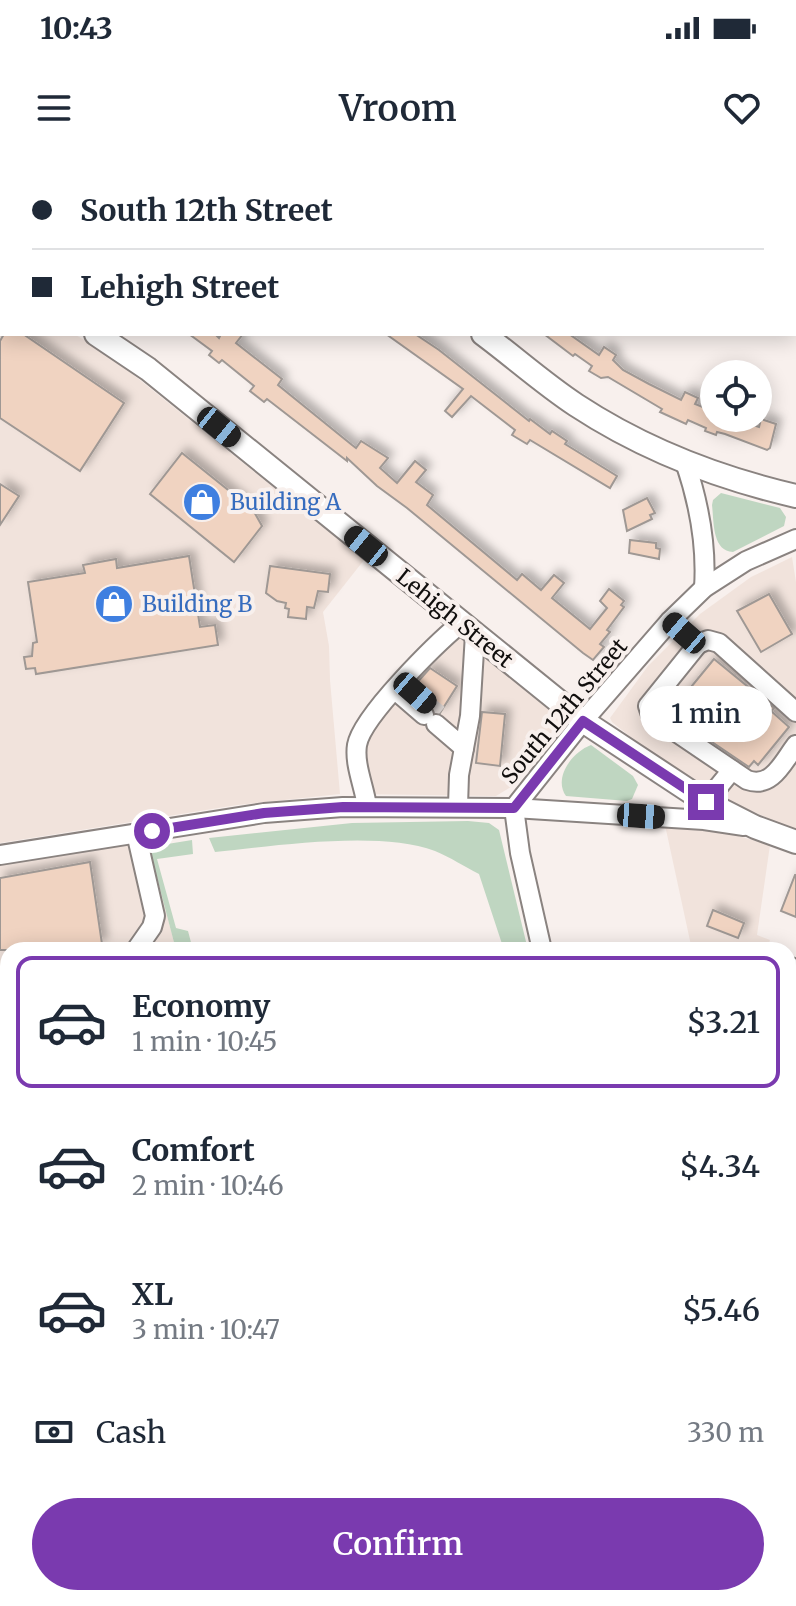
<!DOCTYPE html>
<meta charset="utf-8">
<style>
:root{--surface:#fff;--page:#f2f2f3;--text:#1f2937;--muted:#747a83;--line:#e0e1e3;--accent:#7a3aaf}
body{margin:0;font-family:Merriweather,serif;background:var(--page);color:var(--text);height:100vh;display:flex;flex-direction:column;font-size:30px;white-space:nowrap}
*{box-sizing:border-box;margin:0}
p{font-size:26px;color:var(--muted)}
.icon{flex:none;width:44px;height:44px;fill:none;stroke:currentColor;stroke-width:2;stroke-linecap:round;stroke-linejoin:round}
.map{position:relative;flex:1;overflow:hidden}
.side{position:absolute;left:0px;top:782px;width:796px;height:664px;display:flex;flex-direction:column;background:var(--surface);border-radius:24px 24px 0 0;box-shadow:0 4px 20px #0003}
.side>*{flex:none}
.guide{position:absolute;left:0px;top:0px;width:796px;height:176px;box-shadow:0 4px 20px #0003;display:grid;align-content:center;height:176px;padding:0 32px;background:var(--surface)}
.tools{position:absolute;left:700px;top:200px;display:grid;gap:16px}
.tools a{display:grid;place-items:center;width:72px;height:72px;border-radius:50%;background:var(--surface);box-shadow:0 4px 20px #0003;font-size:40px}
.end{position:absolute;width:36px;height:36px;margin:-18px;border:10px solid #7a3aaf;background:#fff;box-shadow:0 0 0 4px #fff}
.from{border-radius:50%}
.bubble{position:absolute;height:56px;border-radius:28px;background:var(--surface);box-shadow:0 4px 20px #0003;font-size:26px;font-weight:600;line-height:56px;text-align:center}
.car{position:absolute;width:24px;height:48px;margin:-24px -12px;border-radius:10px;box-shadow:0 0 6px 2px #0007;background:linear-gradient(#222 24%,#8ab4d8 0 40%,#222 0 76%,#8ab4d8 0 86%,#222 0)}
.guide b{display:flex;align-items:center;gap:28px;height:76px;font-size:30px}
.guide b+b{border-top:2px solid var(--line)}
.guide i{width:20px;height:20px;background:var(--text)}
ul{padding:14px 0 0;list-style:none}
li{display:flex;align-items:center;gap:24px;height:132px;margin:0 16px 12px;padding:0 16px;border:4px solid transparent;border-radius:16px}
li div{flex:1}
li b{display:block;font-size:30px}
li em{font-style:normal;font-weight:600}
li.active{border-color:var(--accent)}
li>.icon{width:72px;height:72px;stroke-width:1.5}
.pay{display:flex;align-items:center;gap:20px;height:88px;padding:0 32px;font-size:30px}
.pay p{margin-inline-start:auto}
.action{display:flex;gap:16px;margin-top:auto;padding:16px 32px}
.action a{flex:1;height:92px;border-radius:48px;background:var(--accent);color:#fff;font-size:32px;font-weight:600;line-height:92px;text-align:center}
.status{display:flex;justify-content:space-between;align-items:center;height:56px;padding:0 40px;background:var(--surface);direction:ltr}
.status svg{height:22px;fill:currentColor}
header{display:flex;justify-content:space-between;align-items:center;height:104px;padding:0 32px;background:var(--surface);font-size:36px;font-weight:600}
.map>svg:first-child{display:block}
</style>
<div class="status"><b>10:43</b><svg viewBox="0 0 49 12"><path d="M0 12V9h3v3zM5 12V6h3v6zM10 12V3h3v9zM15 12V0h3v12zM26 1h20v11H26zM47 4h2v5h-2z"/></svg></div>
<header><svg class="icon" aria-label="menu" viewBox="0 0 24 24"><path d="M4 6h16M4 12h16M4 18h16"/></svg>Vroom<svg class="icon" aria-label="heart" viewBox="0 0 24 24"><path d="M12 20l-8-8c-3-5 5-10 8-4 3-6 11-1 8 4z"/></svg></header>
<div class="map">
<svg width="796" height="1446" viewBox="0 0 796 1446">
<defs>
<filter id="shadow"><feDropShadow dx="5.5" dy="-5.5" stdDeviation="4" flood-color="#0004"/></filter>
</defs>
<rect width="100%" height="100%" fill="#f8f0ed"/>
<g fill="#f1e3dc">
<polygon points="0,134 2,174 74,174 105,192 364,400 323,452 329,486 330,520 340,634 237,645 0,683"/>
<polygon points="792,397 796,422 796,671 730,641 696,621 644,588 612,562 610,558 648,506 700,454 751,417"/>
<polygon points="444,464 561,559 560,569 516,624 496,636 355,634 353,619 356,571"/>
<polygon points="665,665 724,672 770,685 757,775 770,780 767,790 692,790"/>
<polygon points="148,682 176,790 8,790 8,1015 0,1012 0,705"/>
<polygon points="0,1070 8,1073 8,1438 258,1438 271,1446 0,1446"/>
</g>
<g fill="#bfd6c1">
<path d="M721,333L780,348L786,357L784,366L733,392C712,391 714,362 712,345L713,340Z"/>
<path d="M591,585L633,616L638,625L632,639L627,641L566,636C553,618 572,592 591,585Z"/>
<path d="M468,661L489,663L499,670L528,790H504L479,714C465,707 450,697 435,691C379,670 275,686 215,692L209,678L352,663Z"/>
<polygon points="192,680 193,694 157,699 176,768 188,771 193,790 176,790 149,687"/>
<polygon points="793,1396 796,1397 796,1446 738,1446 747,1438 759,1441 762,1438 788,1438 788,1403"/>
<polygon points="406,1438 443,1438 456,1443 507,1445 529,1438 608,1438 616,1446 364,1446"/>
</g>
<g fill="#f0d3c1" stroke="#9f9894" stroke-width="2" filter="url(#shadow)">
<polygon points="4,174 23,174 124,243 80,311 0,258 0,181"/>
<polygon points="189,174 215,174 219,178 221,174 243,174 236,183 282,219 278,225 352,285 356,288 361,281 388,298 380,308 397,323 415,301 426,310 416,322 433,335 427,345 517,420 522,414 541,430 554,415 564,423 552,438 590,469 607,448 600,441 609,429 624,441 621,445 624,447 607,470 610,472 600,484 604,487 593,500 583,493 407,348 377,326 347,298 347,301 267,239 264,242 250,231 254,226 222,200 219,203 209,195 212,191"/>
<polygon points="386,174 415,174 439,190 529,261 530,259 550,274 552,271 567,281 565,284 617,316 610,328 530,280 527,284 512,275 515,270 471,236 452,257 445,251 463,229"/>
<polygon points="544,174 569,174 599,195 604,187 616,195 613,200 623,210 649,224 681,240 685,232 698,238 695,244 713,251 710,258 731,258 759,267 761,259 776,264 770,288 767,290 725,274 717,272 716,275 705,271 706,268 688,260 686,264 660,252 662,249 608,217 601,218 589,211 592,206 575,194 573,196"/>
<polygon points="182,293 253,350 262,366 234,402 150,334"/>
<polygon points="0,324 19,336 0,365"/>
<polygon points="647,338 655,353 650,355 652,359 627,371 623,350"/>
<polygon points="630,380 656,383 656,388 660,389 659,399 629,393"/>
<polygon points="189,396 200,467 215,465 218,485 36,514 35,508 26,509 24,497 32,496 33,483 37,482 28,422 85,413 83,405 116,399 117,408"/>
<polygon points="270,406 330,414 328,432 318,431 314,448 307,447 306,459 288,457 289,449 285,448 286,443 277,441 266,433"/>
<polygon points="769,434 792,474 761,492 737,451"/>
<polygon points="714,499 774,548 771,551 789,567 758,605 754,601 749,607 678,559 681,556 673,549"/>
<polygon points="430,508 457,526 440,553 436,552 429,543 430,539 414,526"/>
<polygon points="482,552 505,554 500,606 476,603"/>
<polygon points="90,702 102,784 88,786 89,790 0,790 0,718"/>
<polygon points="795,715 796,715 796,757 781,751"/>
<polygon points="713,750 744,763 738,778 707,766"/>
</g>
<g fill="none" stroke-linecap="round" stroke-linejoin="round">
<polyline stroke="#d5cecb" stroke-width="18" stroke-dasharray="18 9" stroke-linecap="butt" points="428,545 439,554"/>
<defs>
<g id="minor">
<polyline points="671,0 674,2"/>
<polyline points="150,2 150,0"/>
<polyline points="794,88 796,90"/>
<polyline points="0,157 2,153"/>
<path d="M685,302C699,343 707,384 704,428"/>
<polyline points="670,461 698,484 708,480 719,483 796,552"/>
<path d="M698,484L648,546L651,555L747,620C772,629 783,602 796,585"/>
<polyline points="395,530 424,555"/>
<polyline points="436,564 464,588"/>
<polyline points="706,642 732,610"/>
<path d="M367,646C364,626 354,604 357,585C362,556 437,483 461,463"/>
<polyline points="458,646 459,615 470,556 475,474"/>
<polyline points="514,648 583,561 670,461 704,428 746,401 796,379"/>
<polyline points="514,648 520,693 542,790"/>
<polyline points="136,673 155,756 152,767 136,790"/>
<polyline points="0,695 264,653 343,647 514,648 704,660 744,666"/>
<polyline points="788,806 796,809"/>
<polyline points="0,1000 8,1002"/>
<polyline points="0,1122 8,1120"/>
<polyline points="788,1337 796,1325"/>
<polyline points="222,1438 224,1446"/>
<polyline points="310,1446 315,1438"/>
</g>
<g id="major">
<polyline points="0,24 2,24"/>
<polyline points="0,121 2,122"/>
<polyline points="96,174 148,209 583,561 706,642 755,667 796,682"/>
<path d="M483,174C514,197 544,224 576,245C643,289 718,318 796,336"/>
</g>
</defs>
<use href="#minor" stroke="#8a8380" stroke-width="22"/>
<use href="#major" stroke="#8a8380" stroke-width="26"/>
<use href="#minor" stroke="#fff" stroke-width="18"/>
<use href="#major" stroke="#fff" stroke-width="22"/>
<defs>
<g id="rail">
<polyline points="0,1045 8,1048"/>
<polyline points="631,1438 639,1446"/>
</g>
</defs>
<use href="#rail" stroke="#807b7a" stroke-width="7"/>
<use href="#rail" stroke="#f8f0ed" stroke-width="4" stroke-dasharray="12" stroke-linecap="butt"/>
</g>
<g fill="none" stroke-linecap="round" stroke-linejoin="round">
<polyline stroke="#7a3aaf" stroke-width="10" points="152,671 264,653 343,647 514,648 583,561 706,642"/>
</g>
<defs>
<symbol id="shop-disc" viewBox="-11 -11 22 22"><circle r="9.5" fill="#3f7fe0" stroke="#f8f0ed"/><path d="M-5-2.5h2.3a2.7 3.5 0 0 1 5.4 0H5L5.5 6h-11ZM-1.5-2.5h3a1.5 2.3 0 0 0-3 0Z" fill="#fff"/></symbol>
</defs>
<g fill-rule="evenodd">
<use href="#shop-disc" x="180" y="320" width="44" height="44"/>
<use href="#shop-disc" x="92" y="422" width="44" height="44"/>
</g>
<g text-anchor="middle" stroke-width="8" stroke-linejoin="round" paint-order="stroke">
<g font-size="22" fill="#366cbe" stroke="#f8f0ed" text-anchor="start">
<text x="230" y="350">Building A</text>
<text x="142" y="452">Building B</text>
</g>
<g font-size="22" fill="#100e0d" stroke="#f8f0ed">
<text transform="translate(455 458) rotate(39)" y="8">Lehigh Street</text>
<text transform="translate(564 551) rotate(-50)" y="8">South 12th Street</text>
</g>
</g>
</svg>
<div class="tools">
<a><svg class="icon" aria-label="locate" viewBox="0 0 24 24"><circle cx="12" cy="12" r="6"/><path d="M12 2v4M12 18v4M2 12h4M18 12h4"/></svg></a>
</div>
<i class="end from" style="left:152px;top:671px"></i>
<i class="end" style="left:706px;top:642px"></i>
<div class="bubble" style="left:640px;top:526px;width:132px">1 min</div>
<i class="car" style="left:219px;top:267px;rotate:129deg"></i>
<i class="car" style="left:366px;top:386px;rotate:309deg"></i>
<i class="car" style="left:684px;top:473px;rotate:311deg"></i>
<i class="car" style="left:415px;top:533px;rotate:131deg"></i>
<i class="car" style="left:641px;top:656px;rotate:94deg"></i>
<div class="guide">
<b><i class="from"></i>South 12th Street</b>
<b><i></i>Lehigh Street</b>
</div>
<section class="side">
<ul>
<li class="active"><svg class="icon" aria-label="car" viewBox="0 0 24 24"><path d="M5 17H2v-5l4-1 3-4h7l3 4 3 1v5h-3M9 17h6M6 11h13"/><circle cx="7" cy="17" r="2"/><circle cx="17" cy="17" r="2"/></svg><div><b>Economy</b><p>1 min · 10:45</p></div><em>$3.21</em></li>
<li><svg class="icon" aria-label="car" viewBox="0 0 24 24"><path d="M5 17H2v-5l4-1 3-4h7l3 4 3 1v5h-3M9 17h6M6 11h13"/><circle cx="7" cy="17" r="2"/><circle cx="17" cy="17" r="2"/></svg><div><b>Comfort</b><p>2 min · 10:46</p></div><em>$4.34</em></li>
<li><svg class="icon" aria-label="car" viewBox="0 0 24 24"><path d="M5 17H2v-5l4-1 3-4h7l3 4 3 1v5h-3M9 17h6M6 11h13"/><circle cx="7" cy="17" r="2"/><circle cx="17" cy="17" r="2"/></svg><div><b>XL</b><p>3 min · 10:47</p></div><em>$5.46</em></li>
</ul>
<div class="pay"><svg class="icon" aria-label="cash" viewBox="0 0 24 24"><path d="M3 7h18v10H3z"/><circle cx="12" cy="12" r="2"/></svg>Cash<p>330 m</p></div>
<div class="action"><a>Confirm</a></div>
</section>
</div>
